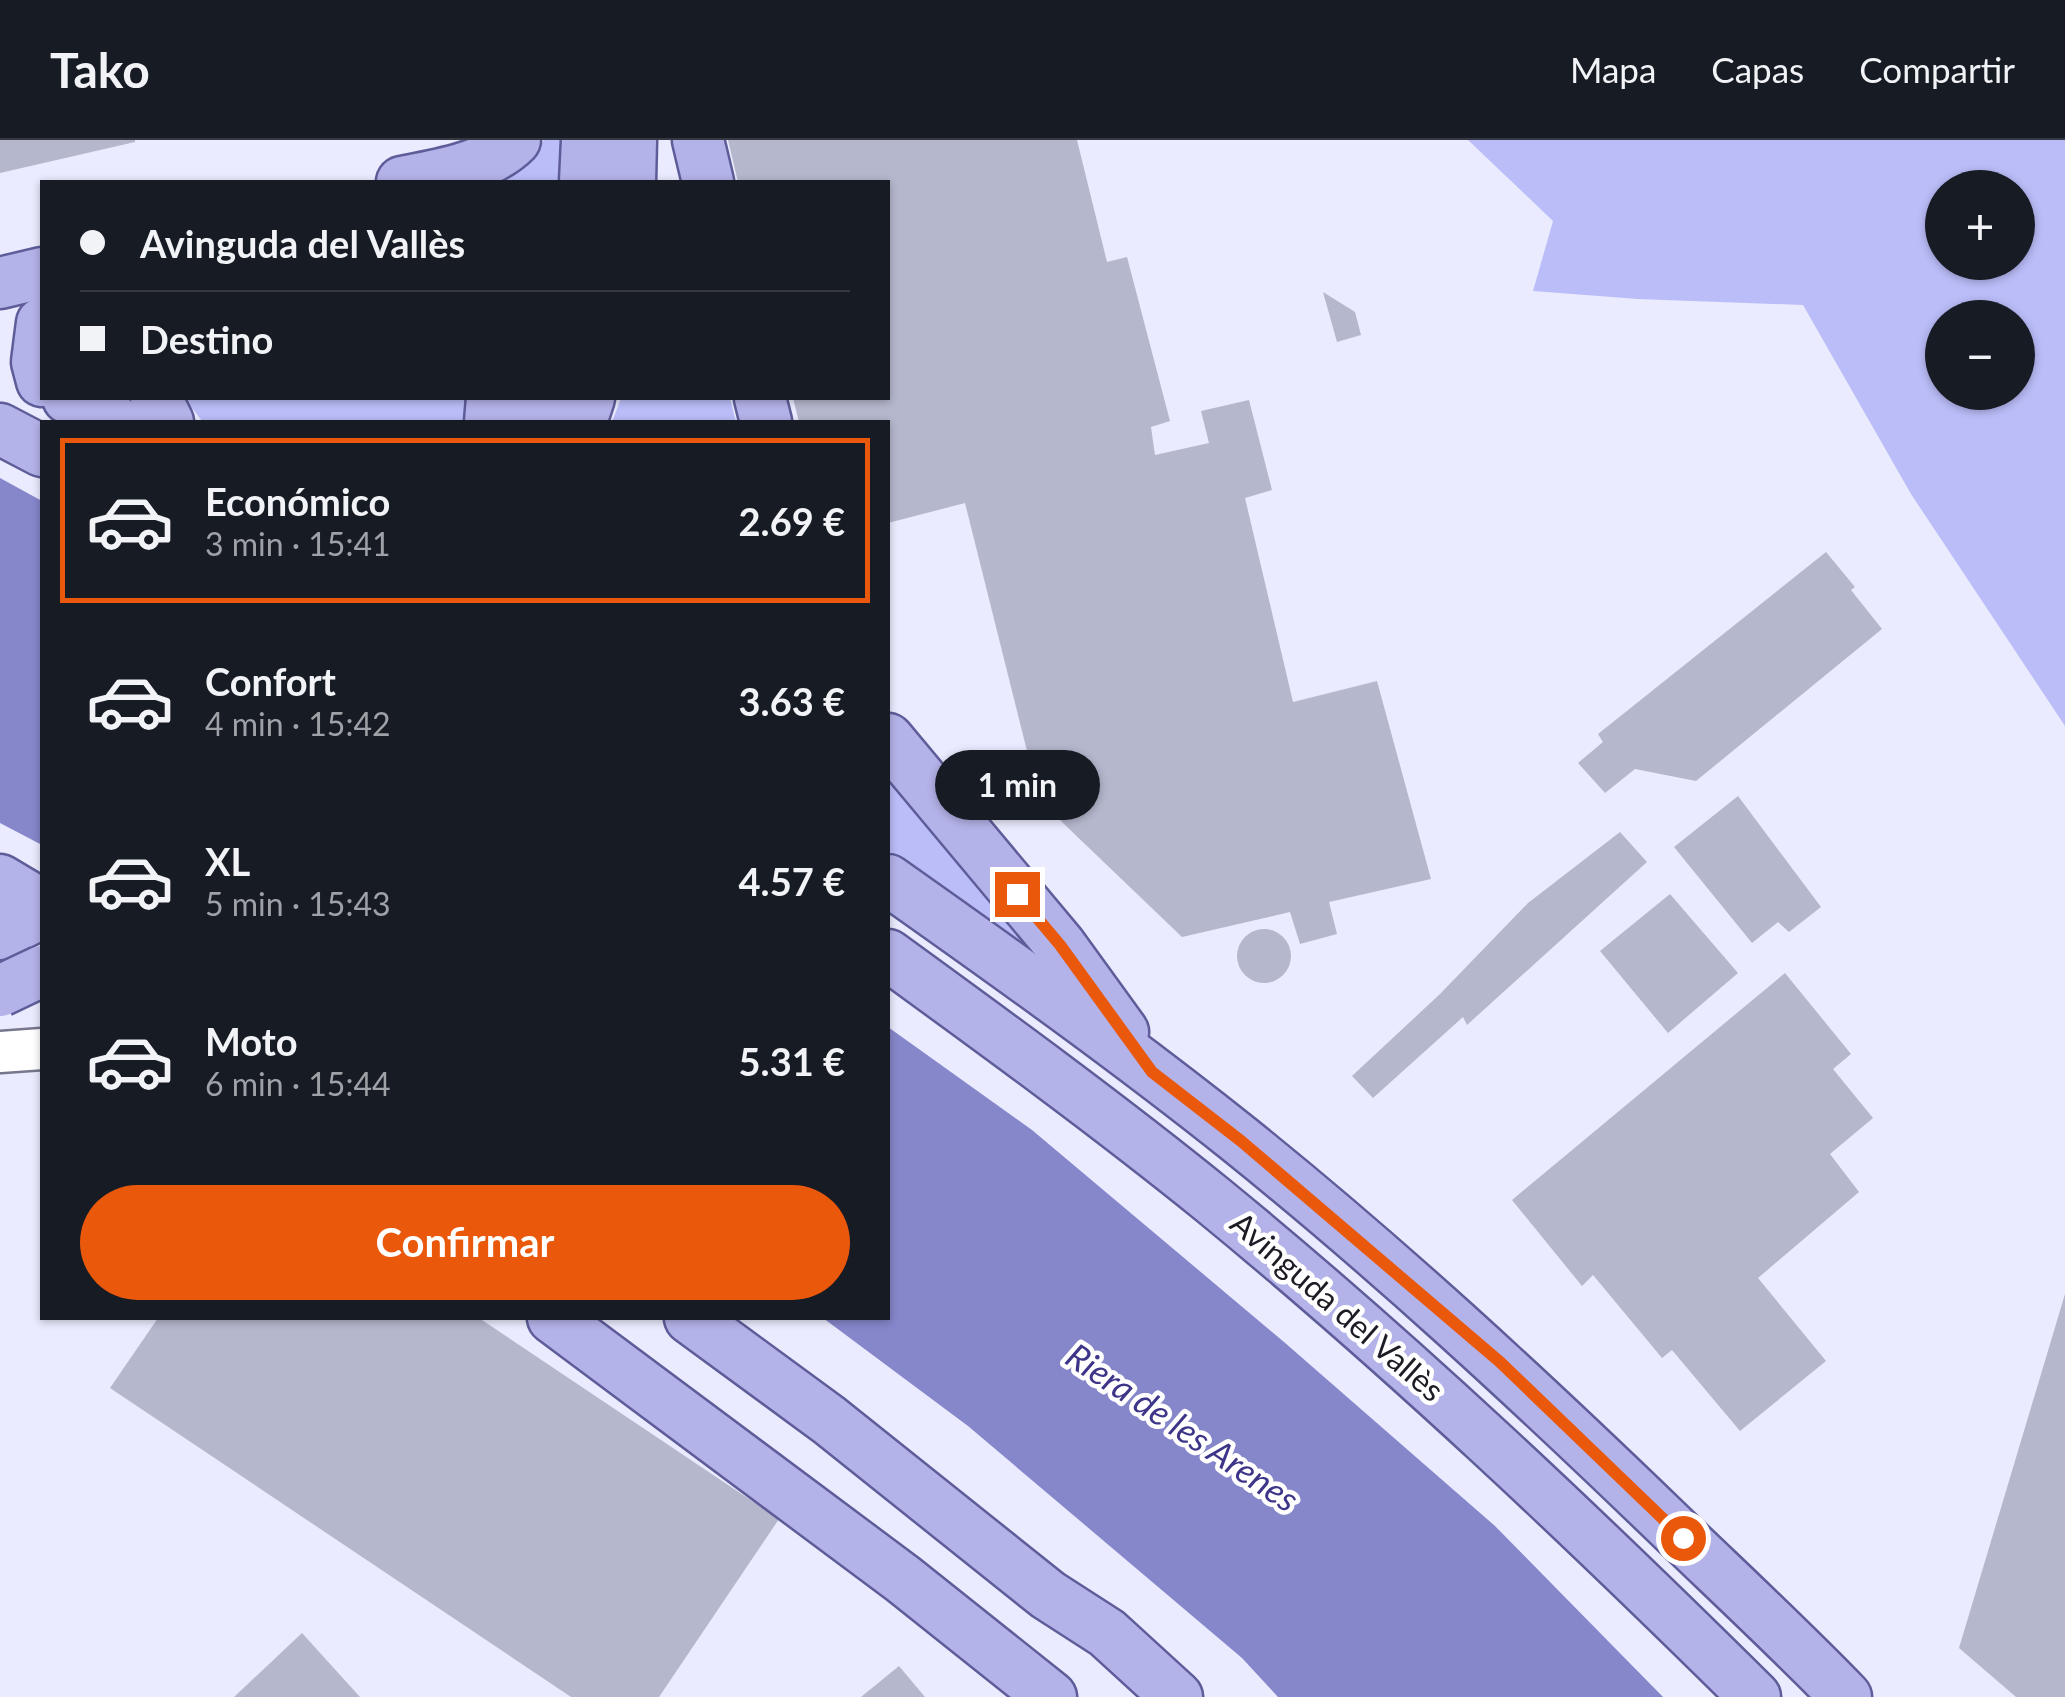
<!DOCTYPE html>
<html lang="es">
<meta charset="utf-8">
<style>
:root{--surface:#171b24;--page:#20242c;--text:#f1f3f6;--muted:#9ea1a6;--line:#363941;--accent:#ea580c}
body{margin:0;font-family:Lato,sans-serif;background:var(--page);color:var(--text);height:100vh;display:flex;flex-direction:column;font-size:38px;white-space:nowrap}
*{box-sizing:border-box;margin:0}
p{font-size:32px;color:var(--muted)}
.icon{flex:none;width:55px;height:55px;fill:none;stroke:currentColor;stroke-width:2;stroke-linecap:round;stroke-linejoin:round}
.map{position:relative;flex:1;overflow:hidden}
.side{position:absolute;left:40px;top:280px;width:850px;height:900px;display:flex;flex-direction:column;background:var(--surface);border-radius:0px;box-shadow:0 2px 8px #0004}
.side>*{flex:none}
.guide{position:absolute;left:40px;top:40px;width:850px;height:220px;border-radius:0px;box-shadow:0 2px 8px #0004;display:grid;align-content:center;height:220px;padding:0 40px;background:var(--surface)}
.controls{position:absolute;left:1925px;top:30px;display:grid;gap:20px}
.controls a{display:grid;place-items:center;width:110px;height:110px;border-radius:50%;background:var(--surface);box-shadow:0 2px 8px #0004;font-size:50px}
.end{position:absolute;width:45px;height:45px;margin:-22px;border:12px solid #ea580c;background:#fff;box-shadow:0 0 0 5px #fff}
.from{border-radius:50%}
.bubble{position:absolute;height:70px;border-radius:35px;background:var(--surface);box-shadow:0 2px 8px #0004;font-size:32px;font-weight:700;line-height:70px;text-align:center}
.guide b{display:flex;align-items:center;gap:35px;height:95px;font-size:38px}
.guide b+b{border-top:2px solid var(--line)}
.guide i{width:25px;height:25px;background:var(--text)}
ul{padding:18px 0 0;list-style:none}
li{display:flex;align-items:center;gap:30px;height:165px;margin:0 20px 15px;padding:0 20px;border:5px solid transparent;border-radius:0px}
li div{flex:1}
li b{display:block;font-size:38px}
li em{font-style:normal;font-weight:700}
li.current{border-color:var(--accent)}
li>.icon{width:90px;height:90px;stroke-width:1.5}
.action{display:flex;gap:20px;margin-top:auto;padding:20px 40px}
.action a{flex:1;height:115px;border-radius:60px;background:var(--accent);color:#fff;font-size:40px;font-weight:700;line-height:115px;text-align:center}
header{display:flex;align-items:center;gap:60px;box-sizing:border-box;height:140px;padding:0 50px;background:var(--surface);border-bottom:2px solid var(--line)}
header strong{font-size:48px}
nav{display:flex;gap:55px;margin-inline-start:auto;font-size:35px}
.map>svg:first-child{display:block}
</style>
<header>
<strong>Tako</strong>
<nav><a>Mapa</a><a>Capas</a><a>Compartir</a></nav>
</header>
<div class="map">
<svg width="2065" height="1557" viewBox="0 0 2065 1557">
<rect width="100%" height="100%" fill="#eaebfe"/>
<g fill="#bbbdf9" fill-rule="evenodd">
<polygon points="544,0 563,0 562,42 479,42 530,17"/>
<path d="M1468,0H2065V586L1911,354L1803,165L1638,159L1533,151L1553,81ZM1942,48H2018V122H1942ZM1942,178H2018V252H1942Z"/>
<polygon points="184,258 465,258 465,282 203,282"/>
<polygon points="621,258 730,258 736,282 612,282"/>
<polygon points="888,636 1019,795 1026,809 888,710"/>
</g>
<g fill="#8686cb">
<polygon points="0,338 42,361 42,705 0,683"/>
<polygon points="888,887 1032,990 1284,1202 1495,1386 1663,1557 1278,1557 1242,1518 968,1286 823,1178 888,1178"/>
</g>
<g fill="#b5b7cd">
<polygon points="0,0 135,0 135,2 0,33"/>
<polygon points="728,0 1077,0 1107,122 1127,117 1170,281 1151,287 1155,315 1209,303 1201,271 1249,260 1272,350 1245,358 1293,562 1377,541 1431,739 1329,762 1337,794 1300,804 1290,772 1182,797 1013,635 1032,631 965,363 888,383 888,282 799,282 793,258 888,258 888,42 738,42"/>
<polygon points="1323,152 1355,172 1361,195 1337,202"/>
<polygon points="1826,412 1855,447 1851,450 1882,489 1696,641 1635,629 1605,653 1578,623 1603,602 1598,594"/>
<polygon points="1738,656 1821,767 1789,792 1778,782 1752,803 1674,707"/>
<polygon points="1620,692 1647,722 1467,885 1463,877 1373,958 1352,936 1440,854 1528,763"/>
<polygon points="1670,754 1738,833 1668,893 1600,811"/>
<circle cx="1264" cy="816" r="27"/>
<polygon points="1785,833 1851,914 1833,929 1873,978 1830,1014 1859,1052 1758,1138 1826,1221 1740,1291 1672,1210 1662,1218 1593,1135 1582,1146 1512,1060"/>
<polygon points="2065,1154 2065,1557 2016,1557 1959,1508"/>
<polygon points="158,1178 479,1178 779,1379 659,1557 571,1557 110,1248"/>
<polygon points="302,1493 360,1557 234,1557"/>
<polygon points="899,1526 925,1557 861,1557"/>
</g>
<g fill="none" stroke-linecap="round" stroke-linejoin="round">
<defs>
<polyline id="minor" points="0,912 42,909"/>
<g id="major">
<polyline points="698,0 708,42"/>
<path d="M402,42C440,34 487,28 515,0"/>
<polyline points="585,42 587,0"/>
<polyline points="630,42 631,0"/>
<polyline points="0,143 42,133"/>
<polyline points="42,183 37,222 42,241"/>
<polyline points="68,258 117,282"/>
<polyline points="156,258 168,282"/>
<polyline points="760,258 766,282"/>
<polyline points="490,282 492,258"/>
<polyline points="532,282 542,258"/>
<polyline points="581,282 589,258"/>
<polyline points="0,289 42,311"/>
<polyline points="888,599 1060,805 1123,892"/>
<polyline points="0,740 42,765"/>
<path d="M888,740C1007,824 1126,909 1240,1000C1388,1119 1526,1247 1662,1378C1724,1438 1787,1496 1846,1557"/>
<polyline points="0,794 42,773"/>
<path d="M888,815C998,895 1108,975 1214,1061C1403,1216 1581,1385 1755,1557"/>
<polyline points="553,1178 903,1439 1051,1557"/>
<polyline points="690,1178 829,1280 1048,1455 1107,1493 1177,1557"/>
</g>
</defs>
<use href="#minor" stroke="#76778c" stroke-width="45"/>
<use href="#major" stroke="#5e5d9a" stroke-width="55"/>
<use href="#minor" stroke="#fff" stroke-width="40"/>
<use href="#major" stroke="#b4b3e9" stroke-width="50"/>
<defs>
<polyline id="major-bridge" points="0,851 42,831"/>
</defs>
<use href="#major-bridge" stroke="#5e5d9a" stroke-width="55" stroke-linecap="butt"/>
<use href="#major-bridge" stroke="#b4b3e9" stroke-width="50"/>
</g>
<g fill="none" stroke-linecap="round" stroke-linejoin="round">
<polyline stroke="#ea580c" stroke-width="12" points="1017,754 1060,805 1152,932 1241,1001 1500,1222 1683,1398"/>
</g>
<g text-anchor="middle" stroke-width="9" stroke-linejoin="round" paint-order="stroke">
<g font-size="32" fill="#1b1c24" stroke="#fff">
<text transform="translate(1337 1167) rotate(41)" y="11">Avinguda del Vallès</text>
</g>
<g font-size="35" font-style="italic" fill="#3d3588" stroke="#fff">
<text transform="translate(1182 1288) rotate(34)" y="12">Riera de les Arenes</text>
</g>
</g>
</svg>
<div class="controls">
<a>+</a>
<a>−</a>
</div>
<i class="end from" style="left:1683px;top:1398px"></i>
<i class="end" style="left:1017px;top:754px"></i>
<div class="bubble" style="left:935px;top:610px;width:165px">1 min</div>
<div class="guide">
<b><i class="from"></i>Avinguda del Vallès</b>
<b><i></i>Destino</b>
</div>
<section class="side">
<ul>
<li class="current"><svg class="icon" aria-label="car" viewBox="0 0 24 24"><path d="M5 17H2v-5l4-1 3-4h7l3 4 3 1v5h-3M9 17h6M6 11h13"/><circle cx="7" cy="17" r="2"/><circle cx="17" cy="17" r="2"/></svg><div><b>Económico</b><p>3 min · 15:41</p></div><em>2.69 €</em></li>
<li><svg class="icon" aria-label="car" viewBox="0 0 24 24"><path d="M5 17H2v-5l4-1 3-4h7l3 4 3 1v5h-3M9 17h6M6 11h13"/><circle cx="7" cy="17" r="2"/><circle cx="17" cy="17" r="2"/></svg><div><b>Confort</b><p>4 min · 15:42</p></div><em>3.63 €</em></li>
<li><svg class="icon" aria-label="car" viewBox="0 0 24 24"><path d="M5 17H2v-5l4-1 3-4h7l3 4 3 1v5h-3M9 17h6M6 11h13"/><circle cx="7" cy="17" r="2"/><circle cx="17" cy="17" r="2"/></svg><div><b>XL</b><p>5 min · 15:43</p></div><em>4.57 €</em></li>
<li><svg class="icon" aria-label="car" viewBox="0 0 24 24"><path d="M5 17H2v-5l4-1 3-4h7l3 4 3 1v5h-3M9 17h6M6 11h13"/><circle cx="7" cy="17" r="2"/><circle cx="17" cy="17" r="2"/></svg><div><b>Moto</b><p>6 min · 15:44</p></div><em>5.31 €</em></li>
</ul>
<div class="action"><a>Confirmar</a></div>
</section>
</div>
